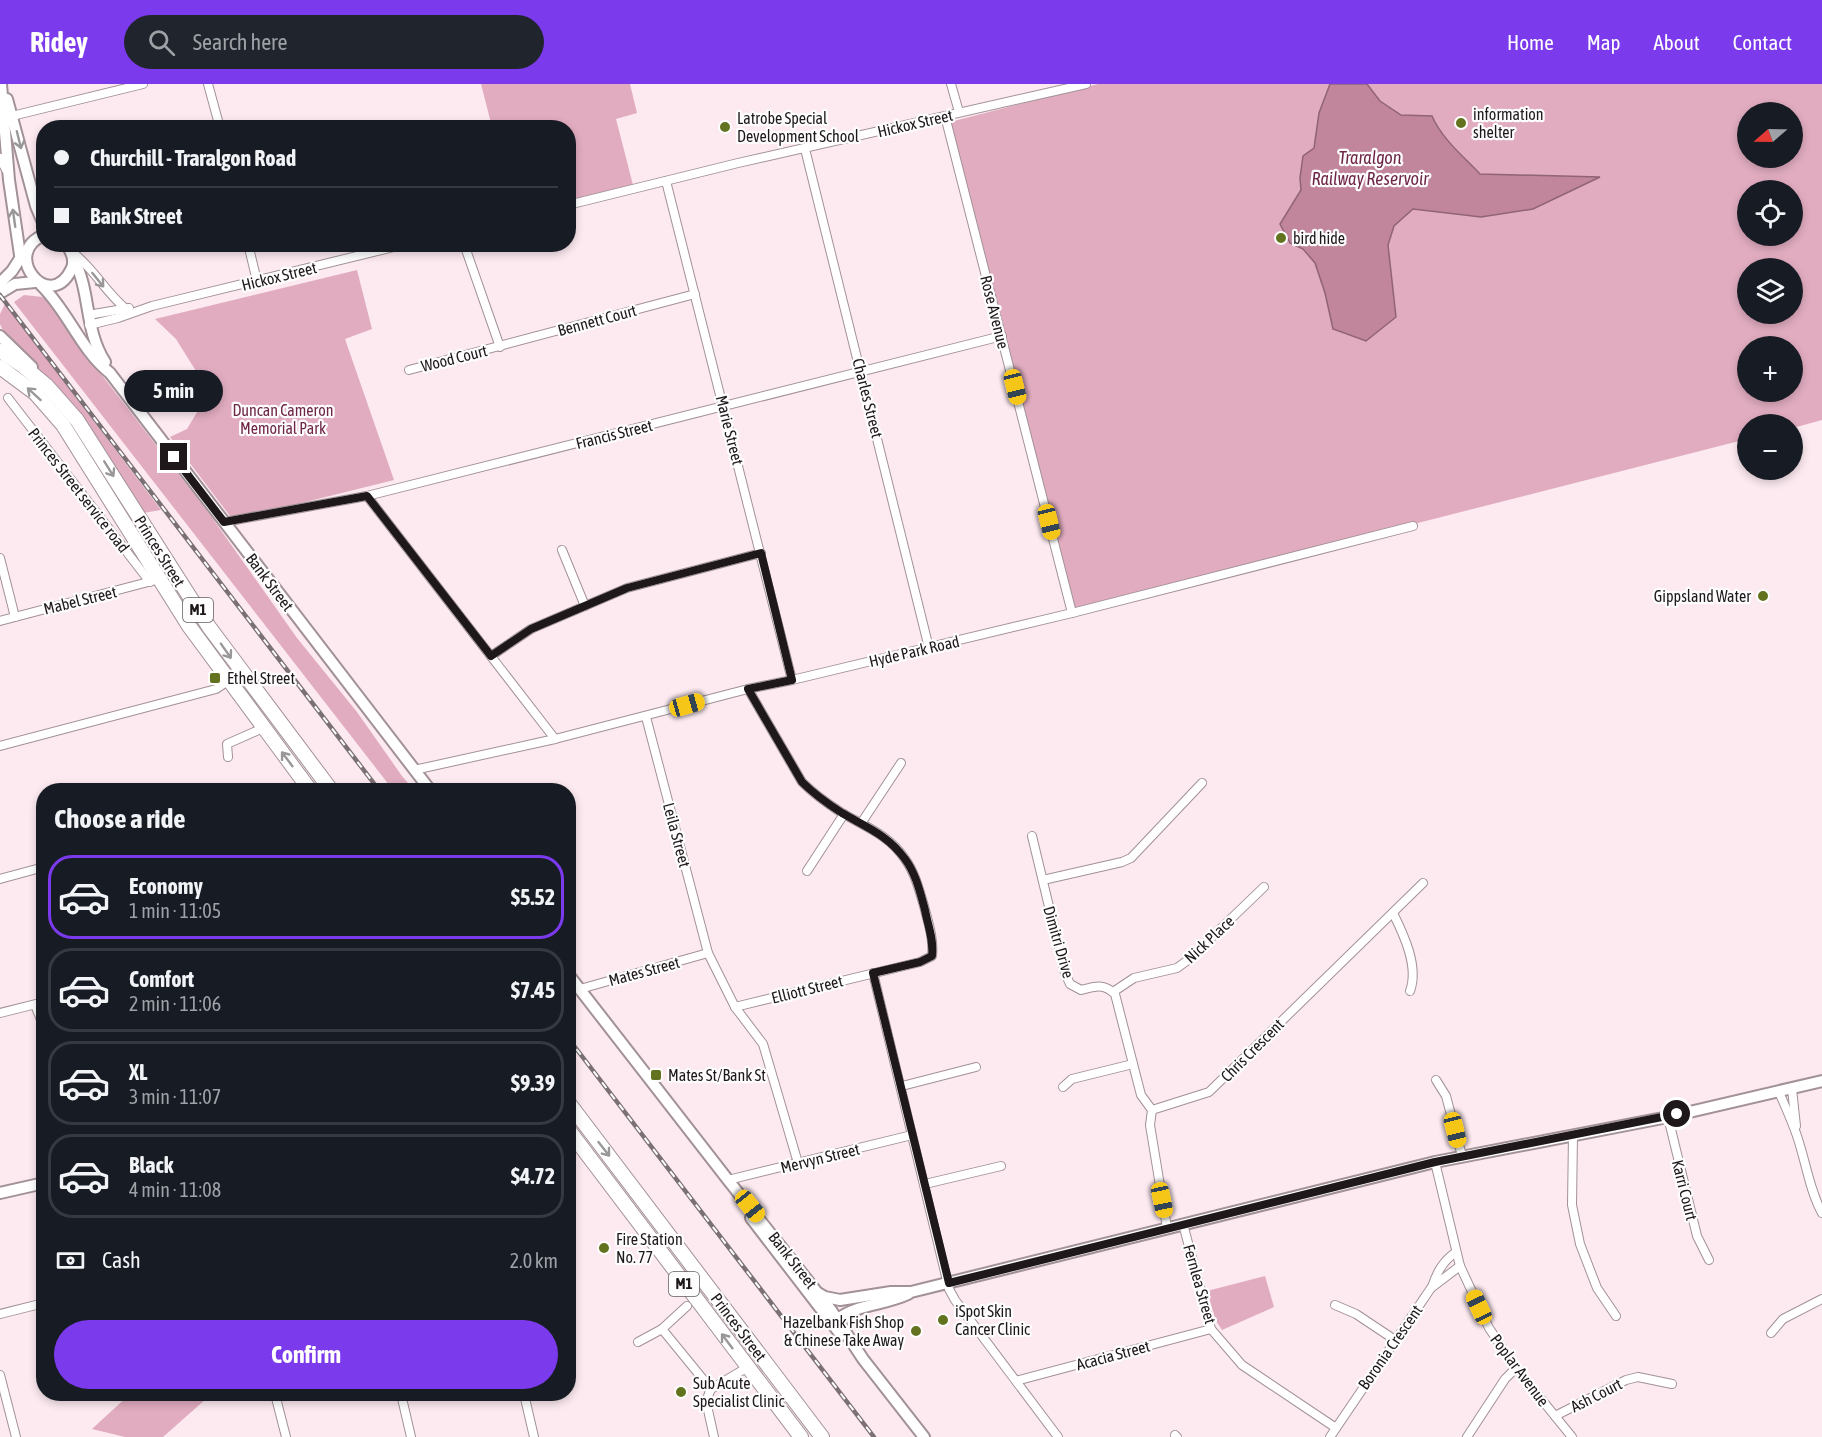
<!DOCTYPE html>
<meta charset="utf-8">
<style>
:root{--surface:#171b24;--page:#20242c;--text:#f1f3f6;--muted:#9ea1a6;--line:#363941;--accent:#7c3aed}
body{margin:0;font-family:"Asap Condensed",sans-serif;background:var(--page);color:var(--text);height:100vh;display:flex;flex-direction:column;font-size:22px;white-space:nowrap}
*{box-sizing:border-box;margin:0}
p{font-size:20px;color:var(--muted)}
.icon{flex:none;width:33px;height:33px;fill:none;stroke:currentColor;stroke-width:2;stroke-linecap:round;stroke-linejoin:round}
.map{position:relative;flex:1;overflow:hidden}
.sheet{position:absolute;left:36px;top:699px;width:540px;height:618px;display:flex;flex-direction:column;background:var(--surface);border-radius:24px;box-shadow:0 3px 9px #0003}
.sheet>*{flex:none}
.top-card{position:absolute;left:36px;top:36px;width:540px;height:132px;border-radius:24px;box-shadow:0 3px 9px #0003;display:grid;align-content:center;height:132px;padding:0 18px;background:var(--surface)}
.needle{width:39px;rotate:250deg}
.controls{position:absolute;left:1737px;top:18px;display:grid;gap:12px}
.controls a{display:grid;place-items:center;width:66px;height:66px;border-radius:50%;background:var(--surface);box-shadow:0 3px 9px #0003;font-size:30px}
.end{position:absolute;width:27px;height:27px;margin:-14px;border:8px solid #1e181a;background:#fff;box-shadow:0 0 0 3px #fff}
.from{border-radius:50%}
.bubble{position:absolute;height:42px;border-radius:21px;background:var(--surface);box-shadow:0 3px 9px #0003;font-size:20px;font-weight:700;line-height:42px;text-align:center}
.car{position:absolute;width:18px;height:36px;margin:-18px -9px;border-radius:8px;box-shadow:0 0 4px 2px #0007;background:linear-gradient(#f5c518 24%,#345 0 40%,#f5c518 0 76%,#345 0 86%,#f5c518 0)}
.top-card b{display:flex;align-items:center;gap:21px;height:57px;font-size:22px}
.top-card b+b{border-top:2px solid var(--line)}
.top-card i{width:15px;height:15px;background:var(--text)}
ul{padding:0;list-style:none}
li{display:flex;align-items:center;gap:18px;height:84px;margin:0 12px 9px;padding:0 6px;border:3px solid var(--line);border-radius:24px}
li div{flex:1}
li b{display:block;font-size:22px}
li em{font-style:normal;font-weight:700}
li.on{border-color:var(--accent)}
li>.icon{width:54px;height:54px;stroke-width:1.5}
h2{padding:0 18px;font-size:27px;line-height:72px}
.pay{display:flex;align-items:center;gap:15px;height:66px;padding:0 18px;font-size:22px}
.pay p{margin-inline-start:auto}
.button{display:flex;gap:12px;margin-top:auto;padding:12px 18px}
.button a{flex:1;height:69px;border-radius:36px;background:var(--accent);color:#fff;font-size:24px;font-weight:700;line-height:69px;text-align:center}
header{display:flex;align-items:center;gap:36px;box-sizing:border-box;height:84px;padding:0 30px;background:var(--accent);color:#fff}
header strong{font-size:28px}
nav{display:flex;gap:33px;margin-inline-start:auto;font-size:21px}
.search{width:420px;height:54px;background:var(--page);display:flex;align-items:center;gap:15px;box-sizing:border-box;padding:0 21px;border-radius:33px;color:var(--muted);font-size:22px}
.map>svg:first-child{display:block}
</style>
<header>
<strong>Ridey</strong>
<div class="search"><svg class="icon" aria-label="search" viewBox="0 0 24 24"><circle cx="10" cy="10" r="6"/><path d="M15 15l6 6"/></svg>Search here</div>
<nav><a>Home</a><a>Map</a><a>About</a><a>Contact</a></nav>
</header>
<div class="map">
<svg width="1822" height="1353" viewBox="0 0 1822 1353">
<rect width="100%" height="100%" fill="#fceaf0"/>
<g fill="#e1acc0" fill-rule="evenodd">
<polygon points="481,0 630,0 637,29 616,35 633,101 569,117 568,44 492,43"/>
<path d="M1098,0H1822V336L1793,344L1792,340H1748L1747,355L1073,527L950,38ZM1748,28H1792V74H1748ZM1748,106H1792V152H1748ZM1748,184H1792V230H1748ZM1748,262H1792V308H1748Z"/>
<polygon points="357,186 372,245 345,255 394,396 233,436 170,353 187,345 199,325 204,300 176,255 155,235"/>
<polygon points="24,211 43,213 51,219 80,263 208,428 297,554 357,628 402,692 414,706 393,706 14,218"/>
<polygon points="5,220 161,426 143,429 63,311 6,253 0,240 0,230"/>
<polygon points="1265,1192 1274,1223 1222,1246 1216,1237 1207,1207"/>
<polygon points="130,1310 185,1310 207,1314 163,1353 125,1353 92,1345"/>
</g>
<path fill="#c1859c" stroke="#906475" stroke-width="1.5" d="M1330,0H1367L1380,17L1401,31L1432,32C1442,55 1463,72 1480,90L1600,93L1533,125L1481,133L1413,125L1394,142L1388,161L1396,233L1366,257L1333,245L1325,209L1315,179L1303,165L1290,159L1280,140L1301,106L1300,94L1303,72L1314,64L1319,29Z"/>
<g fill="none" stroke-linecap="round" stroke-linejoin="round">
<defs>
<g id="street">
<polyline points="208,0 220,44"/>
<polyline points="951,0 959,28"/>
<polyline points="12,32 143,0"/>
<polyline points="945,32 1072,529"/>
<polyline points="805,65 929,564"/>
<polyline points="0,74 6,86"/>
<polyline points="666,97 792,596"/>
<polyline points="568,121 738,79 1086,0"/>
<polyline points="248,160 257,197"/>
<polyline points="464,160 500,263"/>
<path d="M71,167C93,183 105,208 126,225"/>
<polyline points="88,231 129,224"/>
<polyline points="89,241 118,234 152,222 406,160"/>
<polyline points="409,286 695,210"/>
<polyline points="8,314 150,498"/>
<polyline points="367,412 555,655"/>
<polyline points="224,438 367,412 1002,252"/>
<polyline points="562,466 585,522"/>
<polyline points="0,474 15,533"/>
<polyline points="0,537 152,497"/>
<polyline points="491,572 531,545 627,504 761,469"/>
<polyline points="646,633 708,869 735,923 763,960 798,1079"/>
<polyline points="0,662 216,605 228,597"/>
<polyline points="228,673 227,660 263,644"/>
<polyline points="414,686 555,655 748,605 792,596 1072,529 1413,442"/>
<polyline points="862,738 901,679"/>
<path d="M1032,752L1065,889L1070,900L1081,906C1095,902 1104,899 1115,910L1141,1011L1152,1026"/>
<polyline points="807,787 844,730"/>
<polyline points="0,795 44,783"/>
<polyline points="1043,796 1122,778 1131,774 1202,699"/>
<path d="M1393,829C1404,851 1419,883 1410,907"/>
<polyline points="873,889 949,1205 955,1216 1058,1353"/>
<polyline points="580,905 708,869"/>
<polyline points="1113,908 1134,894 1177,884 1188,876 1264,803"/>
<polyline points="35,921 44,943"/>
<path d="M735,923L920,878L932,872C934,855 928,838 924,822C919,805 915,789 905,775C889,751 866,743 842,729C828,720 814,710 802,698L748,605"/>
<polyline points="0,929 44,918"/>
<polyline points="1436,996 1446,1012 1462,1072"/>
<polyline points="902,1002 976,983"/>
<polyline points="1063,1003 1072,995 1133,980"/>
<polyline points="1792,1005 1796,1042"/>
<path d="M1779,1008C1785,1022 1792,1037 1797,1052C1806,1078 1809,1105 1822,1129"/>
<polyline points="1668,1033 1697,1152 1709,1176"/>
<polyline points="1573,1051 1572,1121 1580,1160 1597,1204 1616,1232"/>
<polyline points="1435,1078 1460,1182 1489,1244 1516,1284 1572,1353"/>
<polyline points="728,1096 912,1051"/>
<polyline points="925,1100 1001,1082"/>
<polyline points="1183,1140 1211,1245 1242,1281 1336,1344"/>
<polyline points="1167,1144 1150,1041 1152,1026 1209,1008 1423,799"/>
<path d="M1432,1203C1437,1188 1443,1177 1456,1168"/>
<polyline points="1335,1221 1356,1230 1395,1256"/>
<polyline points="0,1230 44,1219"/>
<polyline points="662,1245 687,1222"/>
<polyline points="1771,1249 1783,1235 1822,1215"/>
<polyline points="638,1258 662,1245 711,1305 748,1283"/>
<polyline points="0,1291 16,1353"/>
<polyline points="1016,1297 1211,1245"/>
<polyline points="711,1305 706,1317 714,1353"/>
<polyline points="275,1310 286,1353"/>
<polyline points="401,1310 411,1353"/>
<polyline points="524,1310 534,1353"/>
<polyline points="1555,1332 1626,1296 1638,1293 1672,1300"/>
<polyline points="1175,1351 1177,1353"/>
<polyline points="1330,1353 1431,1204 1460,1182"/>
<polyline points="1467,1353 1505,1295 1516,1284"/>
</g>
<g id="secondary">
<polyline points="1,0 9,96 20,171"/>
<polyline points="7,15 36,122 44,141"/>
<path d="M44,151C0,169 49,230 71,186C76,177 72,168 66,160"/>
<path d="M74,176C91,208 84,245 105,278"/>
<polyline points="0,199 12,187 21,173"/>
<path d="M41,201C68,227 80,265 110,289L430,706"/>
<polyline points="0,209 15,200 35,198"/>
<polyline points="0,252 32,283"/>
<polyline points="568,890 728,1096 831,1226 863,1275 924,1353"/>
<polyline points="0,1109 44,1099"/>
<polyline points="751,1134 841,1251"/>
<polyline points="818,1209 825,1213 840,1216 891,1208 911,1208 1435,1078 1668,1033 1822,997"/>
<path d="M838,1235C858,1220 885,1221 908,1210"/>
</g>
<g id="highway">
<polyline points="0,267 23,282 47,302 77,336 209,543 331,706"/>
<polyline points="0,283 35,309 63,341 189,542 310,706"/>
<polyline points="568,1018 822,1353"/>
<polyline points="568,1045 801,1353"/>
</g>
</defs>
<use href="#street" stroke="#a29197" stroke-width="10"/>
<use href="#secondary" stroke="#a29197" stroke-width="14"/>
<use href="#highway" stroke="#a29197" stroke-width="16"/>
<use href="#street" stroke="#fff" stroke-width="8"/>
<use href="#secondary" stroke="#fff" stroke-width="10"/>
<use href="#highway" stroke="#fff" stroke-width="14"/>
<defs>
<g id="rail">
<polyline points="0,211 379,706"/>
<polyline points="568,954 874,1353"/>
</g>
</defs>
<use href="#rail" stroke="#7b7074" stroke-width="4.5"/>
<use href="#rail" stroke="#fdfdfd" stroke-width="2" stroke-dasharray="7" stroke-linecap="butt"/>
</g>
<defs><path id="oneway-shaft" d="M-6 0H5M1.5-3L5.5 0L1.5 3" fill="none" stroke-width="1.6" stroke-linecap="round" stroke-linejoin="round" transform="scale(1.5)"/></defs>
<g stroke="#9a9798">
<use href="#oneway-shaft" transform="translate(19 56) rotate(76)"/>
<use href="#oneway-shaft" transform="translate(14 134) rotate(-98)"/>
<use href="#oneway-shaft" transform="translate(98 196) rotate(51)"/>
<use href="#oneway-shaft" transform="translate(34 310) rotate(-138)"/>
<use href="#oneway-shaft" transform="translate(109 385) rotate(58)"/>
<use href="#oneway-shaft" transform="translate(226 567) rotate(55)"/>
<use href="#oneway-shaft" transform="translate(287 675) rotate(-127)"/>
<use href="#oneway-shaft" transform="translate(604 1065) rotate(52)"/>
<use href="#oneway-shaft" transform="translate(727 1257) rotate(-127)"/>
</g>
<g fill="none" stroke-linecap="round" stroke-linejoin="round">
<path stroke="#1e181a" stroke-width="8" d="M174,373L224,438L367,412L491,572L531,545L627,504L761,469L792,596L748,605L802,698C814,710 828,720 842,729C866,743 888,751 905,775C916,790 920,808 925,826C928,842 934,856 932,872L920,878L873,889L949,1199L1435,1078L1677,1030"/>
</g>
<g fill="#63721e" stroke="#fdfdfd" stroke-width="2">
<circle cx="1461" cy="39" r="6"/>
<circle cx="725" cy="43" r="6"/>
<circle cx="1281" cy="154" r="6"/>
<circle cx="1763" cy="512" r="6"/>
<rect x="209" y="588" width="12" height="12" rx="3"/>
<rect x="650" y="985" width="12" height="12" rx="3"/>
<circle cx="604" cy="1164" r="6"/>
<circle cx="943" cy="1236" r="6"/>
<circle cx="916" cy="1247" r="6"/>
<circle cx="681" cy="1308" r="6"/>
</g>
<g text-anchor="middle" stroke-width="4.5" stroke-linejoin="round" paint-order="stroke">
<g fill="#fdfdfd" stroke="#615d5e" stroke-width="1.5">
<rect x="183" y="514" width="30" height="24" rx="4.5"/>
<rect x="669" y="1188" width="30" height="24" rx="4.5"/>
</g>
<g font-size="15" font-weight="bold" fill="#1e181a">
<text x="198" y="531">M1</text>
<text x="684" y="1205">M1</text>
</g>
<g font-size="16" fill="#1e181a" stroke="#fdfdfd" text-anchor="start">
<text x="1473" y="36">information<tspan x="1473" dy="18">shelter</tspan></text>
<text x="737" y="40">Latrobe Special<tspan x="737" dy="18">Development School</tspan></text>
<text x="1293" y="160">bird hide</text>
<text x="1751" y="518" text-anchor="end">Gippsland Water</text>
<text x="227" y="600">Ethel Street</text>
<text x="668" y="997">Mates St/Bank St</text>
<text x="616" y="1161">Fire Station<tspan x="616" dy="18">No. 77</tspan></text>
<text x="955" y="1233">iSpot Skin<tspan x="955" dy="18">Cancer Clinic</tspan></text>
<text x="904" y="1244" text-anchor="end">Hazelbank Fish Shop<tspan x="904" dy="18">&amp; Chinese Take Away</tspan></text>
<text x="693" y="1305">Sub Acute<tspan x="693" dy="18">Specialist Clinic</tspan></text>
</g>
<g font-size="16" fill="#1e181a" stroke="#fdfdfd">
<text transform="translate(915 39) rotate(-13)" y="6">Hickox Street</text>
<text transform="translate(279 192) rotate(-14)" y="6">Hickox Street</text>
<text transform="translate(995 228) rotate(76)" y="6">Rose Avenue</text>
<text transform="translate(597 236) rotate(-15)" y="6">Bennett Court</text>
<text transform="translate(454 274) rotate(-14)" y="6">Wood Court</text>
<text transform="translate(868 314) rotate(76)" y="6">Charles Street</text>
<text transform="translate(730 346) rotate(76)" y="6">Marie Street</text>
<text transform="translate(614 350) rotate(-14)" y="6">Francis Street</text>
<text transform="translate(79 406) rotate(52)" y="6">Princes Street service road</text>
<text transform="translate(160 467) rotate(58)" y="6">Princes Street</text>
<text transform="translate(270 498) rotate(53)" y="6">Bank Street</text>
<text transform="translate(80 516) rotate(-14)" y="6">Mabel Street</text>
<text transform="translate(914 567) rotate(-13)" y="6">Hyde Park Road</text>
<text transform="translate(677 751) rotate(75)" y="6">Leila Street</text>
<text transform="translate(1209 855) rotate(-43)" y="6">Nick Place</text>
<text transform="translate(1059 858) rotate(74)" y="6">Dimitri Drive</text>
<text transform="translate(644 887) rotate(-15)" y="6">Mates Street</text>
<text transform="translate(807 905) rotate(-14)" y="6">Elliott Street</text>
<text transform="translate(1252 966) rotate(-45)" y="6">Chris Crescent</text>
<text transform="translate(820 1074) rotate(-14)" y="6">Mervyn Street</text>
<text transform="translate(1685 1106) rotate(76)" y="6">Karri Court</text>
<text transform="translate(793 1176) rotate(52)" y="6">Bank Street</text>
<text transform="translate(1200 1200) rotate(74)" y="6">Fernlea Street</text>
<text transform="translate(739 1243) rotate(53)" y="6">Princes Street</text>
<text transform="translate(1390 1263) rotate(-55)" y="6">Boronia Crescent</text>
<text transform="translate(1113 1271) rotate(-15)" y="6">Acacia Street</text>
<text transform="translate(1520 1286) rotate(53)" y="6">Poplar Avenue</text>
<text transform="translate(1596 1311) rotate(-27)" y="6">Ash Court</text>
</g>
<g font-size="16" fill="#6e2647" stroke="#fdfdfd">
<text x="283" y="332">Duncan Cameron<tspan x="283" dy="18">Memorial Park</tspan></text>
</g>
<g font-size="18" font-style="italic" fill="#6e2648" stroke="#fdfdfd">
<text x="1370" y="80">Traralgon<tspan x="1370" dy="21">Railway Reservoir</tspan></text>
</g>
</g>
</svg>
<div class="controls">
<a><svg class="needle" viewBox="-14 -14 28 28"><path d="M0-13l5 13h-10z" fill="#e53935"/><path d="M0 13l5-13h-10z" fill="#9ea1a6"/></svg></a>
<a><svg class="icon" aria-label="locate" viewBox="0 0 24 24"><circle cx="12" cy="12" r="6"/><path d="M12 2v4M12 18v4M2 12h4M18 12h4"/></svg></a>
<a><svg class="icon" aria-label="layers" viewBox="0 0 24 24"><path d="M12 4l9 5-9 5-9-5zM3 14l9 5 9-5"/></svg></a>
<a>+</a>
<a>−</a>
</div>
<i class="end from" style="left:1677px;top:1030px"></i>
<i class="end" style="left:174px;top:373px"></i>
<div class="bubble" style="left:124px;top:286px;width:99px">5 min</div>
<i class="car" style="left:1015px;top:303px;rotate:166deg"></i>
<i class="car" style="left:1049px;top:438px;rotate:166deg"></i>
<i class="car" style="left:687px;top:621px;rotate:74deg"></i>
<i class="car" style="left:1455px;top:1046px;rotate:166deg"></i>
<i class="car" style="left:1162px;top:1116px;rotate:168deg"></i>
<i class="car" style="left:750px;top:1122px;rotate:141deg"></i>
<i class="car" style="left:1479px;top:1223px;rotate:335deg"></i>
<div class="top-card">
<b><i class="from"></i>Churchill - Traralgon Road</b>
<b><i></i>Bank Street</b>
</div>
<section class="sheet">
<h2>Choose a ride</h2>
<ul>
<li class="on"><svg class="icon" aria-label="car" viewBox="0 0 24 24"><path d="M5 17H2v-5l4-1 3-4h7l3 4 3 1v5h-3M9 17h6M6 11h13"/><circle cx="7" cy="17" r="2"/><circle cx="17" cy="17" r="2"/></svg><div><b>Economy</b><p>1 min · 11:05</p></div><em>$5.52</em></li>
<li><svg class="icon" aria-label="car" viewBox="0 0 24 24"><path d="M5 17H2v-5l4-1 3-4h7l3 4 3 1v5h-3M9 17h6M6 11h13"/><circle cx="7" cy="17" r="2"/><circle cx="17" cy="17" r="2"/></svg><div><b>Comfort</b><p>2 min · 11:06</p></div><em>$7.45</em></li>
<li><svg class="icon" aria-label="car" viewBox="0 0 24 24"><path d="M5 17H2v-5l4-1 3-4h7l3 4 3 1v5h-3M9 17h6M6 11h13"/><circle cx="7" cy="17" r="2"/><circle cx="17" cy="17" r="2"/></svg><div><b>XL</b><p>3 min · 11:07</p></div><em>$9.39</em></li>
<li><svg class="icon" aria-label="car" viewBox="0 0 24 24"><path d="M5 17H2v-5l4-1 3-4h7l3 4 3 1v5h-3M9 17h6M6 11h13"/><circle cx="7" cy="17" r="2"/><circle cx="17" cy="17" r="2"/></svg><div><b>Black</b><p>4 min · 11:08</p></div><em>$4.72</em></li>
</ul>
<div class="pay"><svg class="icon" aria-label="cash" viewBox="0 0 24 24"><path d="M3 7h18v10H3z"/><circle cx="12" cy="12" r="2"/></svg>Cash<p>2.0 km</p></div>
<div class="button"><a>Confirm</a></div>
</section>
</div>
